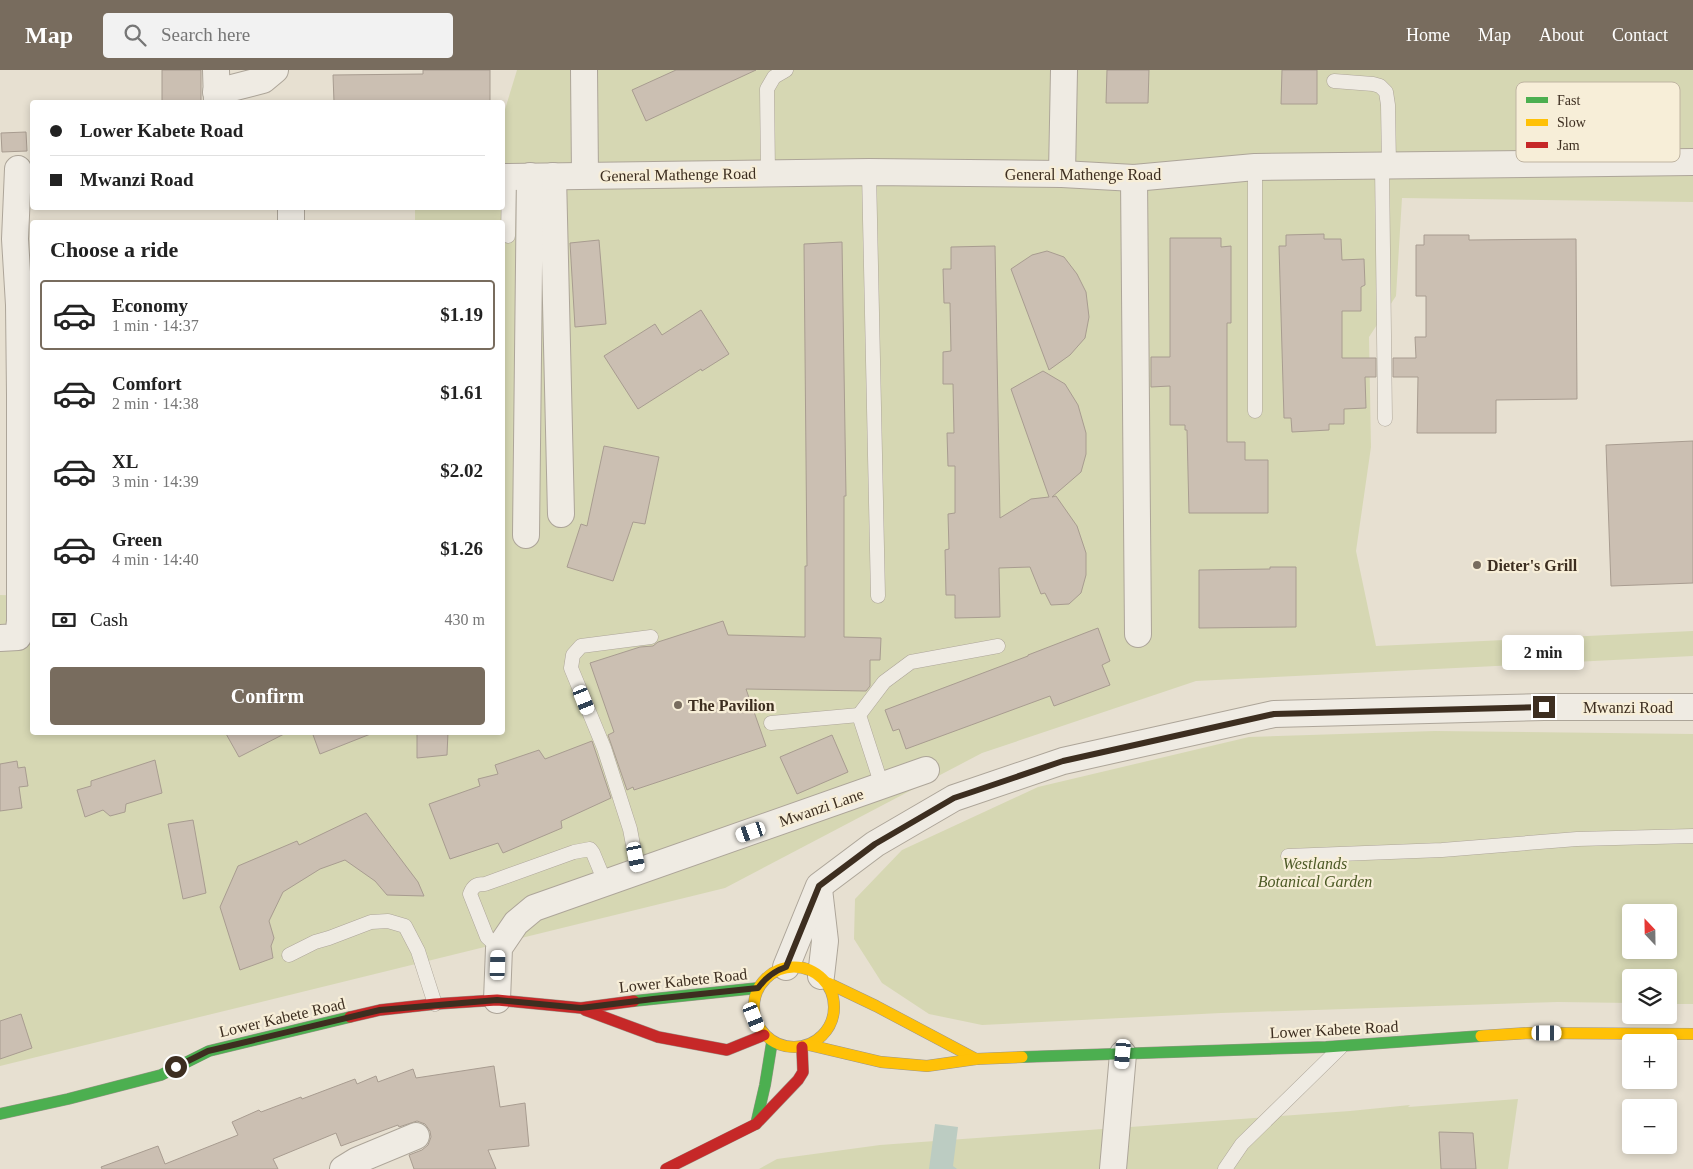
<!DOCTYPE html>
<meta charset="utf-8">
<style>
:root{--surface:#fff;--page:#f2f2f2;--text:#222;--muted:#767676;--line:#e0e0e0;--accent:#786c5e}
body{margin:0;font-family:Georgia,serif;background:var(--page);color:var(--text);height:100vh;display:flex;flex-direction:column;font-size:19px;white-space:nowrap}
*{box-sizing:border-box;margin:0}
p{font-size:16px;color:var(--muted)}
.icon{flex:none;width:28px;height:28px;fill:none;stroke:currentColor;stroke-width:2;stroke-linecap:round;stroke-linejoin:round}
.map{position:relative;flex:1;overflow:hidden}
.side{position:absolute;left:30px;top:150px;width:475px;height:515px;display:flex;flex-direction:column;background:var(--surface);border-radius:5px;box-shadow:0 2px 8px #0003}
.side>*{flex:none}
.guide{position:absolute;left:30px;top:30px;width:475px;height:110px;border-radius:5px;box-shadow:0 2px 8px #0003;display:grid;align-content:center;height:110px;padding:0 20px;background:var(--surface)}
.needle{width:32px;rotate:338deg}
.controls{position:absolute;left:1622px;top:834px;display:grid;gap:10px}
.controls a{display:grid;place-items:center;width:55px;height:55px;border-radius:5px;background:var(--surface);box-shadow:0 2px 8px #0003;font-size:25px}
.end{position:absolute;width:22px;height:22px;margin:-11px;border:6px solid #3d2e20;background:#fff;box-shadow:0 0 0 2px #fff}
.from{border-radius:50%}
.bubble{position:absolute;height:35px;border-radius:5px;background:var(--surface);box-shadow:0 2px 8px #0003;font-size:16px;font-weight:600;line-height:35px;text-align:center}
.car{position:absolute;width:15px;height:30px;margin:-15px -8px;border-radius:6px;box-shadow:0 0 4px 1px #0007;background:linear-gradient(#fff 24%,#345 0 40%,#fff 0 76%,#345 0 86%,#fff 0)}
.guide b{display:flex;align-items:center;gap:18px;height:48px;font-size:19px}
.guide b+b{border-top:1px solid var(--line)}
.guide i{width:12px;height:12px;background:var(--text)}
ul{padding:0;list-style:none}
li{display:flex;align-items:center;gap:15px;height:70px;margin:0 10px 8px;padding:0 10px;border:2px solid transparent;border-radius:5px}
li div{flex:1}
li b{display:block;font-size:19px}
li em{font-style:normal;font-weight:600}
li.active{border-color:var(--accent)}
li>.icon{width:45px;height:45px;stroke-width:1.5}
h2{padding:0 20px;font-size:22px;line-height:60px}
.pay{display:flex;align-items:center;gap:12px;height:55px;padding:0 20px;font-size:19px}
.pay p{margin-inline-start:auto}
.button{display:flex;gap:10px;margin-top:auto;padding:10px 20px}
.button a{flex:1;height:58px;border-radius:5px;background:var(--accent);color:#fff;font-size:20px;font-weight:600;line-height:58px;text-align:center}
header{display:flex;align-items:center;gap:30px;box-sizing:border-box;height:70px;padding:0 25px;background:var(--accent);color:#fff}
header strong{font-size:24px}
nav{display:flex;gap:28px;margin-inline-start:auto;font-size:18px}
.search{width:350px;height:45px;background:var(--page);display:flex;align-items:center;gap:12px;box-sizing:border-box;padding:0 18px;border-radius:5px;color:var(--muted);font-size:19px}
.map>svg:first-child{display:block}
</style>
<header>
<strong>Map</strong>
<div class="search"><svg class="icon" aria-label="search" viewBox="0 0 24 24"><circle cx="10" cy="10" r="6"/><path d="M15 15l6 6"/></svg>Search here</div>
<nav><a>Home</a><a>Map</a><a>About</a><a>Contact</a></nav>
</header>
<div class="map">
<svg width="1693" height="1099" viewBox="0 0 1693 1099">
<rect width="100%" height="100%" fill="#e7e0d1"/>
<g fill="#d6d7b3" fill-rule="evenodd">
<polygon points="517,0 1693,0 1693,132 1402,128 1396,226 1369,267 1371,377 1356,481 1376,576 1693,561 1693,586 1196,611 982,683 725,818 0,996 0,525 32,526 32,662 502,662 502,152 415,152 415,138 502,138 503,46"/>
<path d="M1435,661L1693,664V934H1669V908H1631V933L1558,932L1221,943L982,955L929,944L882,913L854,869L855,829L902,780L1038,717L1249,667ZM1631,842H1669V880H1631Z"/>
<polygon points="1518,1029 1508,1099 759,1099 777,1089 880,1075 1350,1041 1410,1035 1408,1037"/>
</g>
<polygon fill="#bcccc2" points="935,1054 958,1057 953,1096 957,1099 929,1099"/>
<g fill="#cbbfb2" stroke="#a89c90">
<rect x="162" y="0" width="39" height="32"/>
<polygon points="423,0 490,0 490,32 334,32 333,5 423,4"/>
<polygon points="676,0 756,0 646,51 632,20"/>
<polygon points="1107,0 1149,0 1148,33 1106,33"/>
<polygon points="1282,0 1317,0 1317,34 1281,34"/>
<polygon points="26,62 27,81 2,82 1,63"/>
<polygon points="1324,164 1324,169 1341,169 1342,190 1364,189 1365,215 1361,217 1361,241 1342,241 1342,288 1376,288 1376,307 1365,307 1366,338 1344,339 1344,354 1329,354 1329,360 1292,362 1291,348 1284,348 1279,176 1286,176 1286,165"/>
<polygon points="1424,165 1469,165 1469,170 1576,169 1577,329 1496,330 1496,363 1417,363 1418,307 1393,307 1393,288 1416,288 1415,267 1426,267 1426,226 1416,226 1416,175 1424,175"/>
<polygon points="1170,168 1221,168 1221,177 1231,176 1231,253 1227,253 1227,372 1245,372 1245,390 1268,390 1268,443 1189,443 1187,360 1185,360 1185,355 1170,355 1170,316 1151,317 1151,287 1170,287"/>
<polygon points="599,170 606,254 575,257 570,173"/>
<polygon points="842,172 846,426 844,426 844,567 881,568 880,590 870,590 870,616 866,621 746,619 766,676 634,720 633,717 627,720 608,665 614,662 590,593 640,577 653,576 658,572 723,551 728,565 805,567 805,496 807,496 804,174"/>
<polygon points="995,176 1000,448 1031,429 1049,427 1011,319 1043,301 1065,314 1078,335 1086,363 1086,384 1081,402 1052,427 1056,426 1077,456 1086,483 1086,505 1081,523 1069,534 1051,535 1045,523 1041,524 1030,497 999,498 1000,547 955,548 955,525 946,525 945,480 949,479 948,444 955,443 955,396 948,396 947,363 954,363 953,314 943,314 943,282 951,281 950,233 944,233 943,199 951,199 951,177"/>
<polygon points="1047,181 1064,187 1077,204 1086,222 1089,247 1085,268 1070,285 1049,300 1011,199 1032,185"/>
<polygon points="701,240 729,284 702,301 701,299 638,339 604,286 655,254 662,265"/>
<polygon points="1693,371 1693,513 1611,516 1606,375"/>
<polygon points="604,376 659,387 645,454 633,452 613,511 567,497 581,454 587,456"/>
<polygon points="1270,497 1296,497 1296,557 1199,558 1199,500 1270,499"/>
<polygon points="1098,558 1110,591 1102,595 1110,615 1054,636 1050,626 906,679 899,659 893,661 885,640 1028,586 1028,585"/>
<polygon points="225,662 288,662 239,687"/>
<polygon points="312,662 373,662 373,663 320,684"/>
<polygon points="417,662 448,662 447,685 417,688"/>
<polygon points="832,665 848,702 797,724 780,687"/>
<polygon points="592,671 611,728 561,751 562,758 503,783 498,773 450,789 429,734 480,716 478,709 498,704 495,695 539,680 545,689"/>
<polygon points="155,690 162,723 126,734 125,742 110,746 103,740 85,747 77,720 91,716 91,711"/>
<polygon points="17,691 18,698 25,697 28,716 19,717 22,738 0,741 0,694"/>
<polygon points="366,743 418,812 424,826 387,825 375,811 345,790 320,799 283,822 269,851 274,868 271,876 273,888 240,900 220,837 238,796 297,771 299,775"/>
<polygon points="193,750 206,823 183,829 168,754"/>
<polygon points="21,944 32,978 0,989 0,951"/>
<polygon points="494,996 500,1037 525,1033 529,1076 488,1080 496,1099 414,1099 409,1085 422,1080 428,1075 431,1067 430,1061 425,1054 417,1051 399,1057 398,1055 341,1076 336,1063 273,1089 278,1099 102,1099 101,1097 158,1076 165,1094 238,1065 232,1052 259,1040 261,1042 301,1027 302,1029 355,1009 357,1014 376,1006 378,1012 413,999 416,1008"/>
<polygon points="1439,1062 1473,1063 1476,1099 1441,1099"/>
</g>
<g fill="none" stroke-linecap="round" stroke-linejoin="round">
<defs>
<g id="lane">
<polyline points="1334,11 1373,14 1380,16 1386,22 1388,35 1389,95"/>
<polyline points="1382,95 1385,349"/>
<polyline points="1255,97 1255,341"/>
<polyline points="869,102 878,526"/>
<polyline points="768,103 767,19 774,7 786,0"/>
<polyline points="508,166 509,107"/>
<polyline points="771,653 859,645"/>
<polyline points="882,716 859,645 884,612 911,592 998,576"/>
<polyline points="1288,786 1442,780 1577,769 1693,766"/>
<polyline points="638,801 630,759 604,678 571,598 573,585 581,576 651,567"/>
<path d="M499,878L487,867L470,824C473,816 476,814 485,814L574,782L590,779L593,783L605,812"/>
<polyline points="289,885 315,872 329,868 371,852 388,851 405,856 418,881 435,934"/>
<polyline points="1225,1099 1242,1074 1340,978"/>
</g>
<g id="street">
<polyline points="216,0 217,32"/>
<polyline points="584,0 585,105"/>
<polyline points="216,22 263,10 275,0"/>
<polyline points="1062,104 1064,0"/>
<polyline points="553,106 561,444"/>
<polyline points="502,107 869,102 1062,104 1134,108 1255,97 1693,92"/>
<polyline points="1134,108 1138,564"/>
<polyline points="291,152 291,138"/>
<polyline points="526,465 530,106"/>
<polyline points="0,568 18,567 20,551 20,325 19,235 15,169 18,99"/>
<polyline points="819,819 825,871 821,906"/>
<polyline points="786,897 819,816 875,774 954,728 1063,691 1274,644 1544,637 1693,637"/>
<polyline points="497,930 499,878 516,853 534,838 926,700"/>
<polyline points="343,1099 356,1091 416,1066"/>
<polyline points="1113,1099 1123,984"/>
</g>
<g id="fast">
<polyline points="634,931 758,918"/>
<polyline points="1022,987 1326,977 1481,966"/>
<polyline points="0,1044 68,1029 161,1005 209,981 350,947"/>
<polyline points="756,1054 765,1015 772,972"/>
</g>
<g id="slow">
<circle cx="794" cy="937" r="40"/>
<polyline points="828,913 876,936 976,989"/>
<polyline points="1481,966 1528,963 1693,964"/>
<polyline points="809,975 881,992 927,996 976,989 1022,987"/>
</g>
<g id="jam">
<polyline points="585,940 658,967 727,980 764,965"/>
<polyline points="350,947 380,940 435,934 497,930 581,938 634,931"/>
<polyline points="666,1099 756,1054 798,1010 803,1002 802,977"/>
</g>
</defs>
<use href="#lane" stroke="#ada599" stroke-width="15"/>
<use href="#street" stroke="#ada599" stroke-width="28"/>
<use href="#fast" stroke="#9c958a" stroke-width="12"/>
<use href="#slow" stroke="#9c958a" stroke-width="12"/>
<use href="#jam" stroke="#9c958a" stroke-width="12"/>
<use href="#lane" stroke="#efebe3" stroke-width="14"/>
<use href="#street" stroke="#efebe3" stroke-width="26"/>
<use href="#fast" stroke="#4caf50" stroke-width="11"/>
<use href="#slow" stroke="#ffc107" stroke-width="11"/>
<use href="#jam" stroke="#c62828" stroke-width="11"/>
</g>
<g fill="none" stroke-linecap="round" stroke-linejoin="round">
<path stroke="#3d2e20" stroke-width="6" d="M176,997L208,981L380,940L497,930L581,938L653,929L758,918C766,907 774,901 786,897L819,816L875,774L954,728L972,722L1063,691L1274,644L1544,637"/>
</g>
<g fill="#786c5e" stroke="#f7eed8" stroke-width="2">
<circle cx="1477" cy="495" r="5"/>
<circle cx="678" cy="635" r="5"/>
</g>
<g text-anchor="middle" stroke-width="4.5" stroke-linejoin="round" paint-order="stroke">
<g font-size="16" fill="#3d2e20" stroke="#f7eed8">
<text transform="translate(678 104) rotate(-1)" y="6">General Mathenge Road</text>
<text x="1083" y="110">General Mathenge Road</text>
<text x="1628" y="643">Mwanzi Road</text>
<text transform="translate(821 737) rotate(-19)" y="6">Mwanzi Lane</text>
<text transform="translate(683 910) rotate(-6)" y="6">Lower Kabete Road</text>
<text transform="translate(282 947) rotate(-13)" y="6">Lower Kabete Road</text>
<text transform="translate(1334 959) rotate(-3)" y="6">Lower Kabete Road</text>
</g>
<g font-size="16" font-weight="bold" fill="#3d2e20" stroke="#f7eed8" text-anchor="start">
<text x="1487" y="501">Dieter's Grill</text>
<text x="688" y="641">The Pavilion</text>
</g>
<g font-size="16" font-style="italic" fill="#4d5a26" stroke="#f7eed8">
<text x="1315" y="799">Westlands<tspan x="1315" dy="18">Botanical Garden</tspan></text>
</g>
</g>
<rect x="1516" y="12" width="164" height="80" rx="8" fill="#f7eed8" stroke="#bfb4a1" stroke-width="1"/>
<rect x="1526" y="27" width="22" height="6" fill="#4caf50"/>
<rect x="1526" y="49" width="22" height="7" fill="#ffc107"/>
<rect x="1526" y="72" width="22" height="6" fill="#c62828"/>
<g font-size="14" fill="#3d2e20">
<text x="1557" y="35">Fast</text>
<text x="1557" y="57">Slow</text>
<text x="1557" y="80">Jam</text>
</g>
</svg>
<div class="controls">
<a><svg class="needle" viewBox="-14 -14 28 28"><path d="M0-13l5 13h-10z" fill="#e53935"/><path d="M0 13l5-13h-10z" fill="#767676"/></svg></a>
<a><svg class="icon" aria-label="layers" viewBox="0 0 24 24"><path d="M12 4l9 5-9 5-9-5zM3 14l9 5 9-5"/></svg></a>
<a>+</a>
<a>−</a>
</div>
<i class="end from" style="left:176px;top:997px"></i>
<i class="end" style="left:1544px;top:637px"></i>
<div class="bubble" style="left:1502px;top:565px;width:82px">2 min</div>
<i class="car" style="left:584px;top:630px;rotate:158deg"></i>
<i class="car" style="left:751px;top:762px;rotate:251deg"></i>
<i class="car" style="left:636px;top:787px;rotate:169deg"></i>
<i class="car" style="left:498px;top:895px;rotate:2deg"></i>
<i class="car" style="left:754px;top:947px;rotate:158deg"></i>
<i class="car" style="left:1547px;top:963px;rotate:90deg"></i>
<i class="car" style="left:1123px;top:984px;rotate:185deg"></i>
<div class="guide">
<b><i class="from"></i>Lower Kabete Road</b>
<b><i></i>Mwanzi Road</b>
</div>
<section class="side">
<h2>Choose a ride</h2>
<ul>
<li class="active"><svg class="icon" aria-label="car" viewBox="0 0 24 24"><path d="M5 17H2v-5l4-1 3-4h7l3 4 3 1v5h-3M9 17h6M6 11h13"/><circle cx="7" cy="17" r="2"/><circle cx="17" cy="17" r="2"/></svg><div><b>Economy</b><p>1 min · 14:37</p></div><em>$1.19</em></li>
<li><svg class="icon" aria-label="car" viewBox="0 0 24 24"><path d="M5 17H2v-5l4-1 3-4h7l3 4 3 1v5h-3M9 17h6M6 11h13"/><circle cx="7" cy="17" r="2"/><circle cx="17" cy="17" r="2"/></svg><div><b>Comfort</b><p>2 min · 14:38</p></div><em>$1.61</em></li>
<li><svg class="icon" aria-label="car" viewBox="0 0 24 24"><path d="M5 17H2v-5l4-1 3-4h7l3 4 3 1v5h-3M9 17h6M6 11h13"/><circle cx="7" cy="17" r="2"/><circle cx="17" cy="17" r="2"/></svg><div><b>XL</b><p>3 min · 14:39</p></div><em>$2.02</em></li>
<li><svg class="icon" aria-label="car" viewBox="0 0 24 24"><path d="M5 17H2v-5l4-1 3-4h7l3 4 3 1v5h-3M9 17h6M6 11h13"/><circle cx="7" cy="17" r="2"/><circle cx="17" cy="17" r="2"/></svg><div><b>Green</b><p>4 min · 14:40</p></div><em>$1.26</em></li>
</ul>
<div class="pay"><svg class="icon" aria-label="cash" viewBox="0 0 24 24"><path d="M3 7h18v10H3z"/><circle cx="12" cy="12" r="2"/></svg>Cash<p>430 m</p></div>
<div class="button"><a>Confirm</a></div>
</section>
</div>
